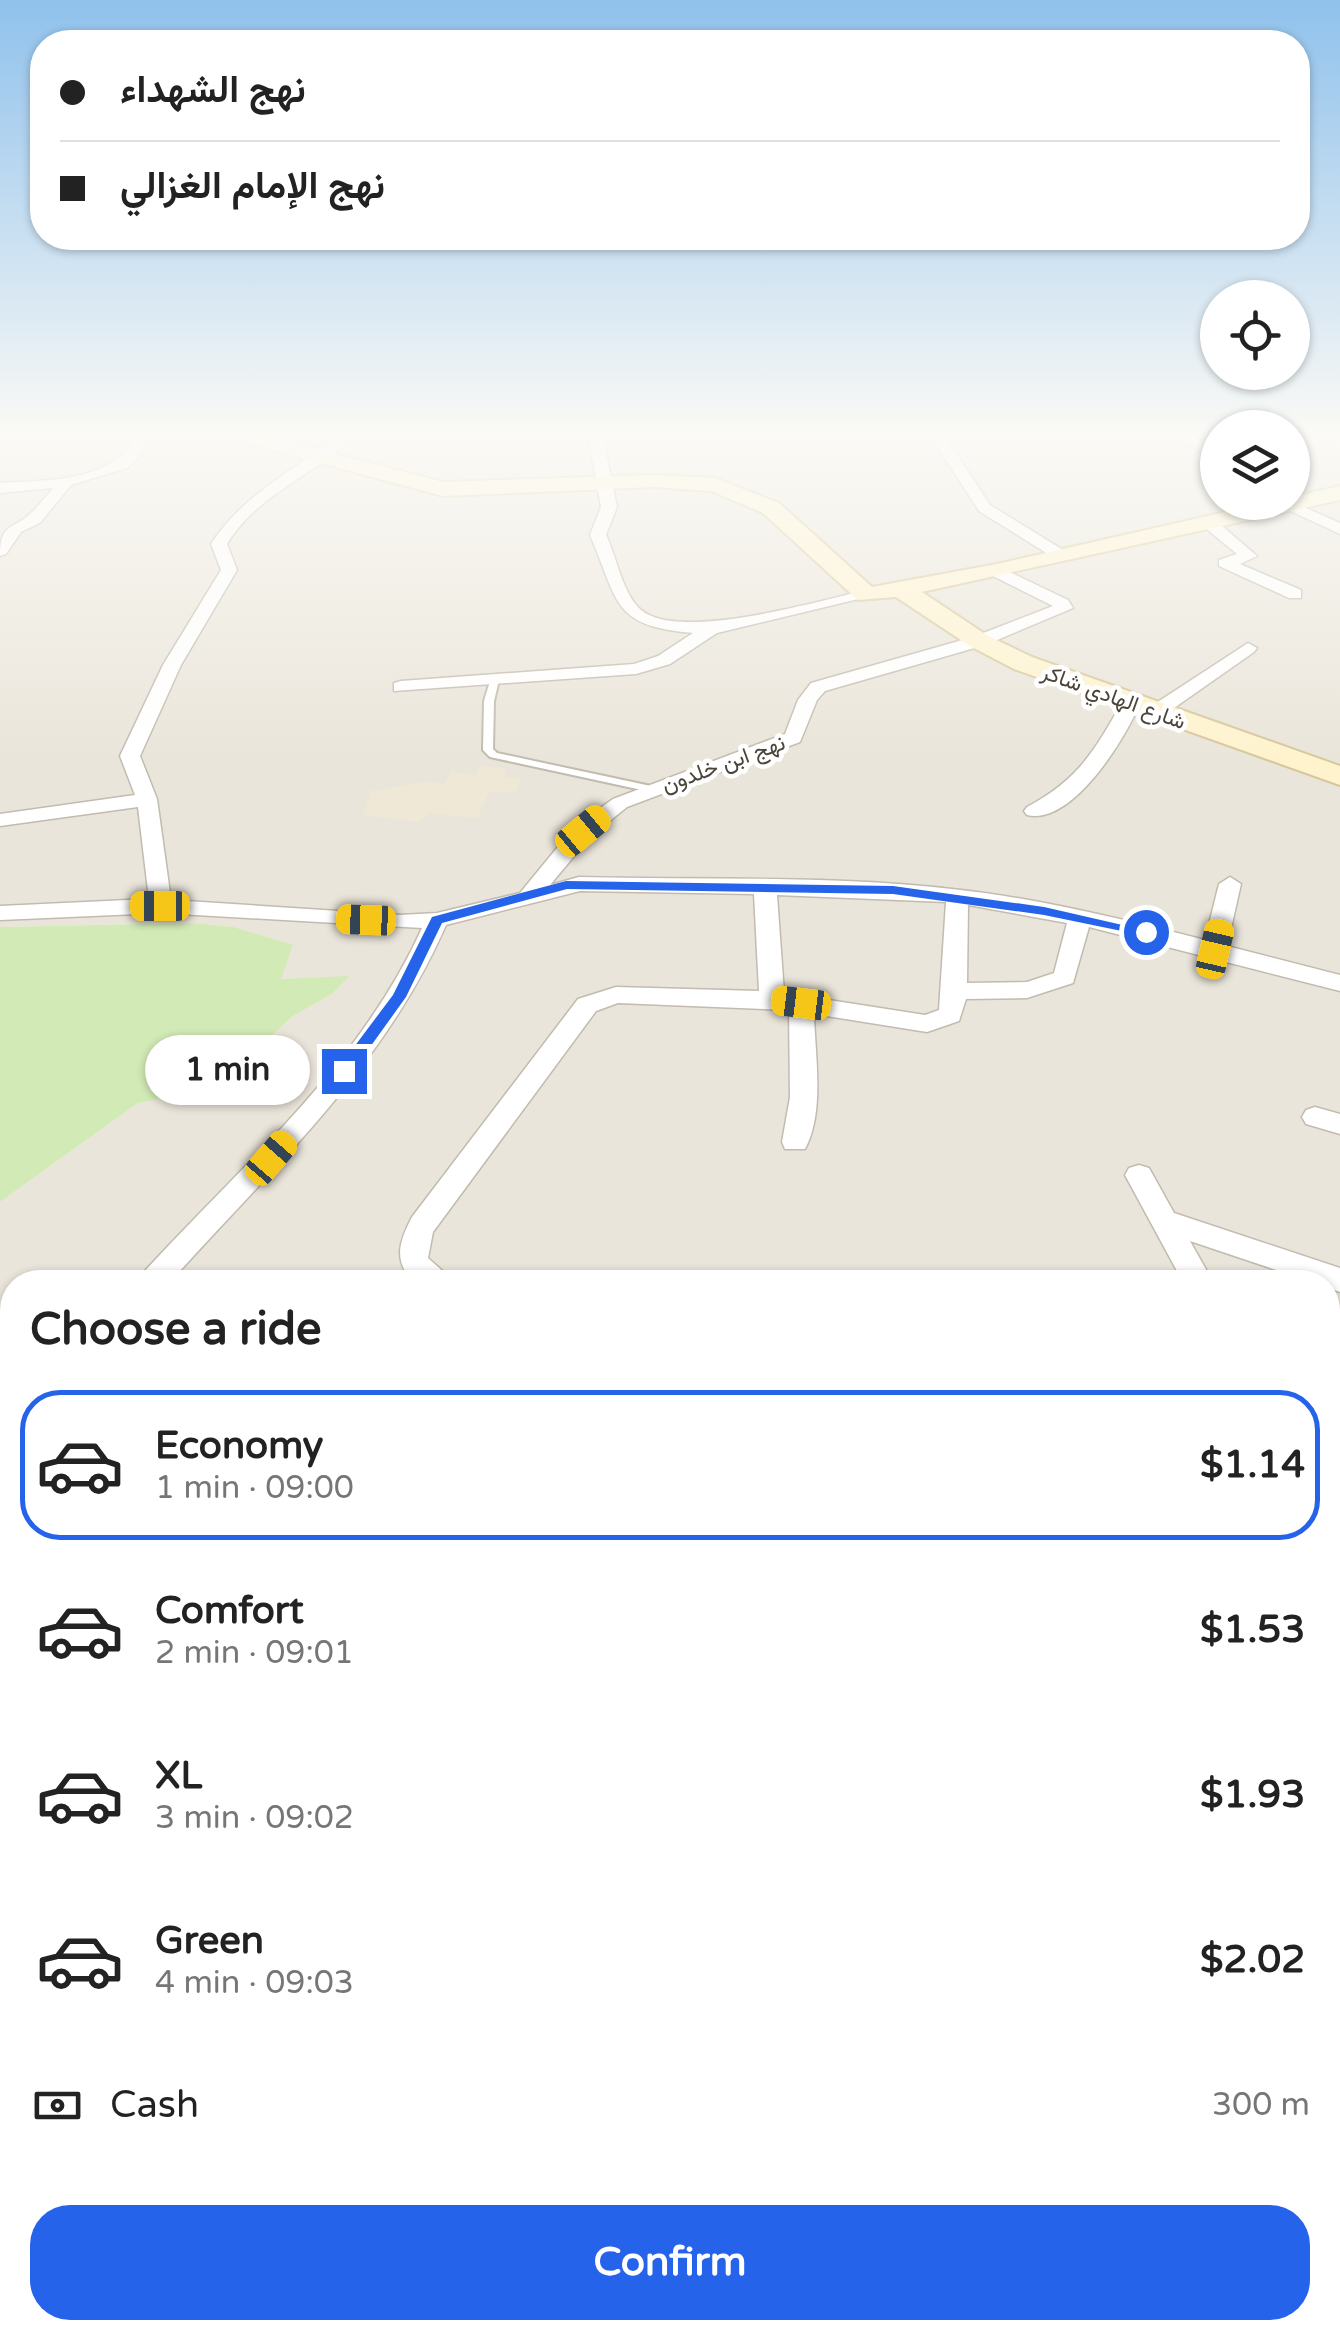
<!DOCTYPE html>
<meta charset="utf-8">
<style>
:root{--surface:#fff;--page:#f2f2f2;--text:#222;--muted:#767676;--line:#e0e0e0;--accent:#2563eb}
body{margin:0;font-family:"Varela Round",Vazirmatn,sans-serif;background:var(--page);color:var(--text);height:100vh;display:flex;flex-direction:column;font-size:38px;white-space:nowrap}
*{box-sizing:border-box;margin:0}
p{font-size:32px;color:var(--muted)}
.icon{flex:none;width:55px;height:55px;fill:none;stroke:currentColor;stroke-width:2;stroke-linecap:round;stroke-linejoin:round}
.map{position:relative;flex:1;overflow:hidden}
.panel{position:absolute;left:0px;top:1270px;width:1340px;height:1070px;display:flex;flex-direction:column;background:var(--surface);border-radius:40px 40px 0 0;box-shadow:0 2px 8px #0004}
.panel>*{flex:none}
.banner{position:absolute;left:30px;top:30px;width:1280px;height:220px;border-radius:40px;box-shadow:0 2px 8px #0004;display:grid;align-content:center;height:220px;padding:0 30px;background:var(--surface)}
.tools{position:absolute;left:1200px;top:280px;display:grid;gap:20px}
.tools a{display:grid;place-items:center;width:110px;height:110px;border-radius:50%;background:var(--surface);box-shadow:0 2px 8px #0004;font-size:50px}
.end{position:absolute;width:45px;height:45px;margin:-22px;border:12px solid #2563eb;background:#fff;box-shadow:0 0 0 5px #fff}
.from{border-radius:50%}
.bubble{position:absolute;height:70px;border-radius:35px;background:var(--surface);box-shadow:0 2px 8px #0004;font-size:32px;font-weight:800;line-height:70px;text-align:center}
.car{position:absolute;width:30px;height:60px;margin:-30px -15px;border-radius:12px;box-shadow:0 0 8px 2px #0007;background:linear-gradient(#f5c518 24%,#345 0 40%,#f5c518 0 76%,#345 0 86%,#f5c518 0)}
.banner b{display:flex;align-items:center;gap:35px;height:95px;font-size:38px}
.banner b+b{border-top:2px solid var(--line)}
.banner i{width:25px;height:25px;background:var(--text)}
ul{padding:0;list-style:none}
li{display:flex;align-items:center;gap:30px;height:150px;margin:0 20px 15px;padding:0 10px;border:5px solid transparent;border-radius:40px}
li div{flex:1}
li b{display:block;font-size:38px}
li em{font-style:normal;font-weight:800}
li.active{border-color:var(--accent)}
li>.icon{width:90px;height:90px;stroke-width:1.5}
h2{padding:0 30px;font-size:45px;line-height:120px}
.pay{display:flex;align-items:center;gap:25px;height:110px;padding:0 30px;font-size:38px}
.pay p{margin-inline-start:auto}
.primary-button{display:flex;gap:20px;margin-top:auto;padding:20px 30px}
.primary-button a{flex:1;height:115px;border-radius:40px;background:var(--accent);color:#fff;font-size:40px;font-weight:800;line-height:115px;text-align:center}
.map>svg:first-child{display:block}
</style>
<div class="map">
<svg width="1340" height="2340" viewBox="0 0 1340 2340">
<rect width="100%" height="100%" fill="#f6f3ec"/>
<path fill="#eae5da" fill-rule="evenodd" d="M0,435H1217L1218,502H1292L1293,435H1340V2340H0V1202L138,1103L183,1095L223,1082L259,1057L271,1036L293,1016L332,994L349,977L280,979L292,945L234,927L193,923L0,927ZM12,1282H1328V2328H12Z"/>
<polygon fill="#efe8d6" points="478,766 506,768 504,777 522,779 515,793 489,792 477,818 429,813 420,822 363,815 371,791 426,782 445,784 451,772 476,775"/>
<g fill="#d2eab5">
<polygon points="193,923 234,927 293,945 281,979 350,976 332,994 293,1016 271,1036 260,1057 223,1082 183,1095 138,1103 0,1202 0,927"/>
<polygon points="12,1957 12,2328 357,2328 342,2340 0,2340 0,1965"/>
<polygon points="1328,2185 1340,2209 1340,2340 556,2340 553,2328 1328,2328"/>
</g>
<g fill="none" stroke-linecap="round" stroke-linejoin="round">
<defs>
<polygon id="lane" points="491,678 499,680 494,701 493,749 497,753 651,786 656,789 651,792 490,757 483,750 484,701"/>
<g id="street">
<path d="M137,435H151L139,457L127,468L71,485L40,523L21,532L6,554L0,556C0,522 12,531 31,513C39,506 46,496 53,488L0,493V483C47,480 112,483 137,435Z"/>
<path d="M339,435H355C315,476 258,493 227,544L237,570L181,665L140,756L157,799L171,900L400,915L437,913L520,893L575,826L613,799L785,734L798,700L811,683L973,637L1053,606L991,575V567L997,566L1068,600L1073,608L985,645L825,691L817,700L800,742L627,807L591,836L550,885L579,877C703,880 829,875 952,889C1037,898 1122,919 1205,940L1219,884L1230,877L1241,884L1227,946L1340,975V991L1089,927L1073,983L1027,998L966,999L959,1021L927,1032L814,1014C815,1055 825,1112 805,1149H785L782,1142L790,1097L789,1010L618,1003L596,1011L433,1232L428,1258L446,1274L451,1282H413C393,1260 399,1242 412,1217L578,999L616,987L759,991L754,894L580,891L446,925C384,1068 271,1169 170,1282H137L142,1274C243,1164 360,1066 422,928L161,913L0,920V906L149,899L138,807L0,826V814L135,795L120,756L163,665L221,570L211,544C243,494 294,471 339,435ZM777,895L946,902L939,1010L925,1015L784,993ZM968,905L1067,923L1054,973L1027,982L967,983Z"/>
<path d="M588,435H602L617,507L606,535C616,556 622,590 638,607C672,645 821,600 867,590L875,595L717,633L670,664L636,674L394,691V683L401,681L634,664L658,656L693,633C611,626 619,602 590,535L601,507Z"/>
<polygon points="930,435 944,435 990,505 1068,553 1068,559 1056,559 979,511"/>
<polygon points="1177,435 1193,435 1218,453 1218,464"/>
<polygon points="1271,502 1292,502 1340,523 1340,534"/>
<polygon points="1203,520 1215,520 1257,556 1240,564 1301,590 1301,598 1289,598 1219,566 1219,560 1237,554 1203,526"/>
<polygon points="1248,643 1257,648 1254,652 1164,715 1150,715 1150,707"/>
<path d="M1131,697L1140,703C1126,738 1072,826 1027,815L1024,811L1027,807C1080,779 1096,748 1124,699Z"/>
<polygon points="1315,1107 1340,1114 1340,1134 1306,1124 1302,1117 1306,1110"/>
<polygon points="1139,1165 1149,1168 1174,1213 1340,1268 1340,1292 1328,1288 1328,1282 1312,1282 1190,1241 1213,1282 1183,1282 1125,1175 1129,1168"/>
<polygon points="1340,1357 1340,1395 1328,1401 1328,1363"/>
<polygon points="12,1470 12,1514 0,1520 0,1475"/>
<polygon points="1328,1585 1340,1590 1340,1621 1333,1624 1328,1622"/>
<polygon points="12,1877 12,1922 0,1927 0,1882"/>
<polygon points="1340,1984 1337,2039 1340,2104 1328,2099 1328,1989"/>
</g>
<polygon id="secondary" points="228,435 263,435 443,482 654,475 715,478 779,503 872,587 997,564 1269,502 1292,502 1292,497 1340,486 1340,500 922,592 988,636 1032,657 1340,766 1340,785 1014,669 970,646 896,597 858,600 763,513 711,491 654,487 443,496 231,439"/>
</defs>
<use href="#lane" stroke="#c2bbae" stroke-width="4"/>
<use href="#street" stroke="#c2bbae" stroke-width="3"/>
<use href="#secondary" stroke="#d6c79b" stroke-width="4"/>
<use href="#lane" fill="#fff" fill-rule="evenodd"/>
<use href="#street" fill="#fff" fill-rule="evenodd"/>
<use href="#secondary" fill="#fff3cd" fill-rule="evenodd"/>
</g>
<linearGradient id="sky" x2="0" y2="1"><stop stop-color="#8fc1ec"/><stop offset="0.57" stop-color="#fbfaf6"/><stop offset="1" stop-color="#fbfaf6" stop-opacity="0"/></linearGradient>
<rect width="1340" height="763" fill="url(#sky)"/>
<polygon fill="#2563eb" points="566,881 893,886 1044,907 1153,932 1146,936 1044,915 893,894 567,889 442,923 406,997 350,1075 339,1075 339,1067 393,995 432,917"/>
<g text-anchor="middle" stroke-width="9" stroke-linejoin="round" paint-order="stroke">
<g font-size="22" fill="#4b4439" stroke="#fff">
<text transform="translate(1114 696) rotate(20)" y="8">شارع الهادي شاكر</text>
<text transform="translate(723 763) rotate(-20)" y="8">نهج ابن خلدون</text>
</g>
</g>
</svg>
<div class="tools">
<a><svg class="icon" aria-label="locate" viewBox="0 0 24 24"><circle cx="12" cy="12" r="6"/><path d="M12 2v4M12 18v4M2 12h4M18 12h4"/></svg></a>
<a><svg class="icon" aria-label="layers" viewBox="0 0 24 24"><path d="M12 4l9 5-9 5-9-5zM3 14l9 5 9-5"/></svg></a>
</div>
<i class="end from" style="left:1146px;top:932px"></i>
<i class="end" style="left:344px;top:1071px"></i>
<div class="bubble" style="left:145px;top:1035px;width:165px">1 min</div>
<i class="car" style="left:583px;top:831px;rotate:50deg"></i>
<i class="car" style="left:160px;top:906px;rotate:270deg"></i>
<i class="car" style="left:366px;top:920px;rotate:272deg"></i>
<i class="car" style="left:1215px;top:949px;rotate:13deg"></i>
<i class="car" style="left:801px;top:1003px;rotate:277deg"></i>
<i class="car" style="left:271px;top:1158px;rotate:41deg"></i>
<div class="banner">
<b><i class="from"></i>نهج الشهداء</b>
<b><i></i>نهج الإمام الغزالي</b>
</div>
<section class="panel">
<h2>Choose a ride</h2>
<ul>
<li class="active"><svg class="icon" aria-label="car" viewBox="0 0 24 24"><path d="M5 17H2v-5l4-1 3-4h7l3 4 3 1v5h-3M9 17h6M6 11h13"/><circle cx="7" cy="17" r="2"/><circle cx="17" cy="17" r="2"/></svg><div><b>Economy</b><p>1 min · 09:00</p></div><em>$1.14</em></li>
<li><svg class="icon" aria-label="car" viewBox="0 0 24 24"><path d="M5 17H2v-5l4-1 3-4h7l3 4 3 1v5h-3M9 17h6M6 11h13"/><circle cx="7" cy="17" r="2"/><circle cx="17" cy="17" r="2"/></svg><div><b>Comfort</b><p>2 min · 09:01</p></div><em>$1.53</em></li>
<li><svg class="icon" aria-label="car" viewBox="0 0 24 24"><path d="M5 17H2v-5l4-1 3-4h7l3 4 3 1v5h-3M9 17h6M6 11h13"/><circle cx="7" cy="17" r="2"/><circle cx="17" cy="17" r="2"/></svg><div><b>XL</b><p>3 min · 09:02</p></div><em>$1.93</em></li>
<li><svg class="icon" aria-label="car" viewBox="0 0 24 24"><path d="M5 17H2v-5l4-1 3-4h7l3 4 3 1v5h-3M9 17h6M6 11h13"/><circle cx="7" cy="17" r="2"/><circle cx="17" cy="17" r="2"/></svg><div><b>Green</b><p>4 min · 09:03</p></div><em>$2.02</em></li>
</ul>
<div class="pay"><svg class="icon" aria-label="cash" viewBox="0 0 24 24"><path d="M3 7h18v10H3z"/><circle cx="12" cy="12" r="2"/></svg>Cash<p>300 m</p></div>
<div class="primary-button"><a>Confirm</a></div>
</section>
</div>
